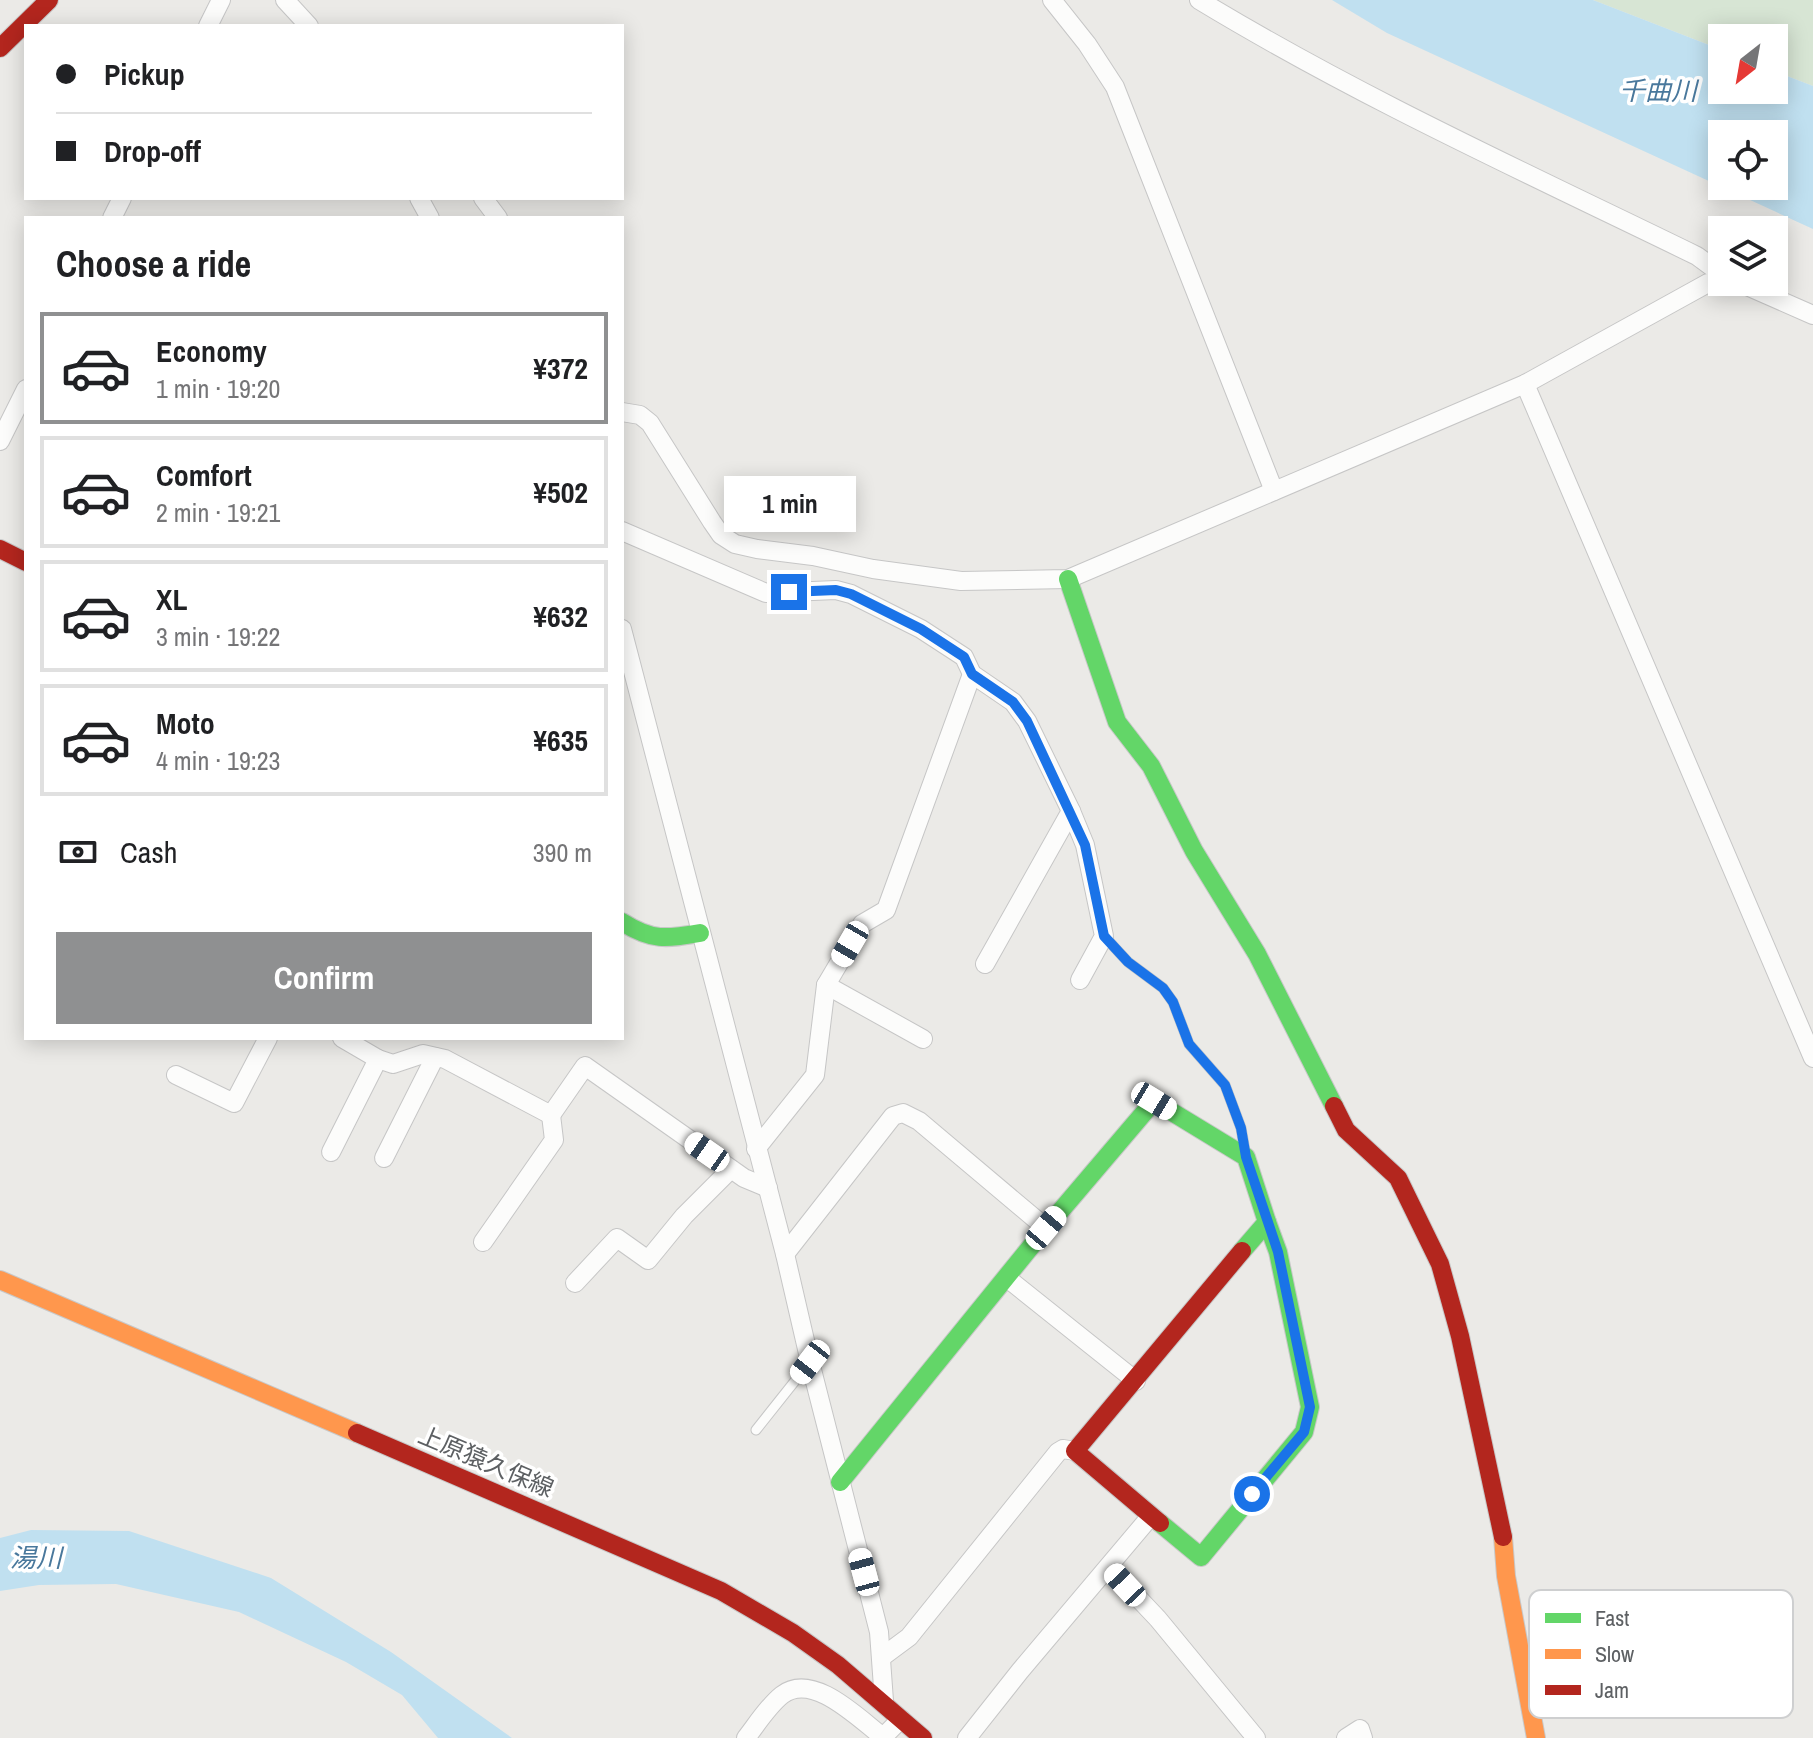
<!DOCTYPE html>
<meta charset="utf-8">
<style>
:root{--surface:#fff;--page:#f2f2f2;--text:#202124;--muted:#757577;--line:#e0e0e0;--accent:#8f9091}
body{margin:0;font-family:"Archivo Narrow","Noto Sans JP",sans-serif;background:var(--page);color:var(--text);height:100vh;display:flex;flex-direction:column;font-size:30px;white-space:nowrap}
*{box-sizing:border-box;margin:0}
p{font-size:26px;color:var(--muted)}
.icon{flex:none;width:44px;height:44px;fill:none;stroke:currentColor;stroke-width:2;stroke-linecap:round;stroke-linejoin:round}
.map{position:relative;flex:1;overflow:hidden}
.sheet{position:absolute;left:24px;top:216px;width:600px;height:824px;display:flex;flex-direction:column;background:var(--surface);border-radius:0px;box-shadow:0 4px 20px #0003}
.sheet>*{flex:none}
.top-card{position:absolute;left:24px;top:24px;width:600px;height:176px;border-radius:0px;box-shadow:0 4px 20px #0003;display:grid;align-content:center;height:176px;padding:0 32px;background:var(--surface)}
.needle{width:52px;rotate:211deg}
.tools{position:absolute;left:1708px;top:24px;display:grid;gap:16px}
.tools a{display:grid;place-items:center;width:80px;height:80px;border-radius:0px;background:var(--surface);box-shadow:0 4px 20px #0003;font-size:40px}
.end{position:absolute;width:36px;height:36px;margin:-18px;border:10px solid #1a73e8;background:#fff;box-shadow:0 0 0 4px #fff}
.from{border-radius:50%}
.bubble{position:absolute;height:56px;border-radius:0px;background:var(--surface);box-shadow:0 4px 20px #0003;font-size:26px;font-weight:700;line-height:56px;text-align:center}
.car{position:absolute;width:24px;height:48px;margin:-24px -12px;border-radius:10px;box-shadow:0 0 6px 2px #0007;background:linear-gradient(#fff 24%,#345 0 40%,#fff 0 76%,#345 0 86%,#fff 0)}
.top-card b{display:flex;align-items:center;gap:28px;height:76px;font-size:30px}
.top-card b+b{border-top:2px solid var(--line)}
.top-card i{width:20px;height:20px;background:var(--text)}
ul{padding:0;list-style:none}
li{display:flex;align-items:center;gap:24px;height:112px;margin:0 16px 12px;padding:0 16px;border:4px solid var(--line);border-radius:0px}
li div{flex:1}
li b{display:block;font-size:30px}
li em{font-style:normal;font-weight:700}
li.selected{border-color:var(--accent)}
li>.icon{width:72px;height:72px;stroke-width:1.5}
h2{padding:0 32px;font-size:36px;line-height:96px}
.pay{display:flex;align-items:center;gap:20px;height:88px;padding:0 32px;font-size:30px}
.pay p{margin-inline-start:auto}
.primary-button{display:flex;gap:16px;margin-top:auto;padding:16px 32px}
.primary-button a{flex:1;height:92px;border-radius:0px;background:var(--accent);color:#fff;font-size:32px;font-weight:700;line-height:92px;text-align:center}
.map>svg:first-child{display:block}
</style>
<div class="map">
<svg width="1813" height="1738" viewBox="0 0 1813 1738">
<rect width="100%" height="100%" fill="#ebeae7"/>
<polygon fill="#d7e5d4" points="1593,0 1813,0 1813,86 1774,71 1774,38 1722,38 1722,50"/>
<g fill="#c0e0f0" fill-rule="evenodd">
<path d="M1332,0H1593L1722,50V90H1774V71L1813,86V229L1387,33ZM1722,134H1774V186H1722Z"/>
<polygon points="31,1530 129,1531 271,1578 391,1652 512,1738 438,1738 402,1695 346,1662 239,1612 116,1584 39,1585 0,1591 0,1538"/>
</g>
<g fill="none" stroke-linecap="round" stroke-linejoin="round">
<defs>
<g id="lane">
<polyline points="1104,936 1128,962 1163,988 1173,1002 1189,1044 1225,1085 1241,1128 1245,1151"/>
<polyline points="756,1430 810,1362"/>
</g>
<g id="street">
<polyline points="285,0 309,26"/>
<polyline points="1052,0 1087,44 1115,87 1274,491"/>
<path d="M1199,0C1359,97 1529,174 1697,256L1716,270L1721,280"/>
<polyline points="208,26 221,0"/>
<polyline points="419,198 430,218"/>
<polyline points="483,198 498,218"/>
<polyline points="112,218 122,198"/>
<polyline points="1738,282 1813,315"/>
<polyline points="1525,384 1813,1058"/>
<polyline points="622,412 640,415 650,423 712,522 721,535 735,544 757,549 813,556 873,569 961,581 1068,579 1525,384 1708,283 1722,280"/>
<polyline points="0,441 26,389"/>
<polyline points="622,531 766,593 836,590 851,594 921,629 964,657 972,674 1013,702 1027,721 1071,811 985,964"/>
<polyline points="622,629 785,1254 810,1362 879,1632 884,1701"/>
<polyline points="1071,811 1085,845 1104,936 1080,980"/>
<polyline points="826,985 923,1039"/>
<polyline points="342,1038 378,1059 393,1064 423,1054 445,1059 551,1115 585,1066 744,1178 768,1188"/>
<polyline points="176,1075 234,1103 268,1038"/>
<polyline points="756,1149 815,1075 826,985 862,924 886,910 972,674"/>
<polyline points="331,1152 378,1059"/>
<polyline points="384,1158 435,1057"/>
<polyline points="483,1242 554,1140 551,1115"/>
<polyline points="785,1254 893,1116 903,1113 919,1121 1046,1228"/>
<polyline points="1007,1278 1136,1381"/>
<polyline points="575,1283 617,1238 648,1260 684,1216 731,1169"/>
<polyline points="1109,1567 1158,1619 1256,1738"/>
<polyline points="882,1657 909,1637 1058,1452 1063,1449 1075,1451"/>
<path d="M746,1738C757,1724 768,1706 782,1695C813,1671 859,1719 883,1737L901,1719"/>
<polyline points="967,1738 1020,1671 1150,1517"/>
<polyline points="1346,1738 1360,1729 1363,1738"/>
</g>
<g id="fast">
<polyline points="1068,579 1117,722 1151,766 1194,851 1257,954 1334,1106"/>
<path d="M622,922C652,941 666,939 700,933"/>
<polyline points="840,1482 1046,1228 1154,1101 1246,1157 1267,1222 1242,1251"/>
<polyline points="1160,1523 1201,1557 1304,1432 1310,1407 1278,1252 1267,1222"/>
</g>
<g id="slow">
<polyline points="0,1280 357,1433"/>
<polyline points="1503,1537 1506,1576 1536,1738"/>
</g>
<g id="jam">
<polyline points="0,48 49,0"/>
<polyline points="0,549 26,562"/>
<polyline points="1334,1106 1346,1130 1398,1178 1440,1264 1460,1336 1503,1537"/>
<polyline points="357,1433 721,1591 793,1633 838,1665 923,1738"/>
<polyline points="1160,1523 1075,1451 1242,1251"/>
</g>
</defs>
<use href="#lane" stroke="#c6c6c6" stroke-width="11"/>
<use href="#street" stroke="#c6c6c6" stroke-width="20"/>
<use href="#fast" stroke="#c8c8c8" stroke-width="20"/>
<use href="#slow" stroke="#c8c8c8" stroke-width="20"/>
<use href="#jam" stroke="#c8c8c8" stroke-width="20"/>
<use href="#lane" stroke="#fcfcfb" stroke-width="9"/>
<use href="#street" stroke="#fcfcfb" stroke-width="18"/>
<use href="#fast" stroke="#63d668" stroke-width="18"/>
<use href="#slow" stroke="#ff974d" stroke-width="18"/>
<use href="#jam" stroke="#b3261e" stroke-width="18"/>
</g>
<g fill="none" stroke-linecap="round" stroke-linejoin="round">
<polyline stroke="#1a73e8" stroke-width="10" points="789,592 836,590 851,594 921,629 964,657 972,674 1013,702 1027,721 1085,845 1104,936 1128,962 1163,988 1173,1002 1189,1044 1225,1085 1241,1128 1246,1157 1278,1252 1310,1407 1304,1432 1252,1494"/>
</g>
<g text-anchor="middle" stroke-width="7" stroke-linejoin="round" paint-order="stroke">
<g font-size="24" fill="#5d6063" stroke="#fff">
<text transform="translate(486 1462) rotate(23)" y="8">上原猿久保線</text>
</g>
<g font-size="26" font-style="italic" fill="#49789c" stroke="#fff">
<text x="1658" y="100">千曲川</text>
<text x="36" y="1567">湯川</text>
</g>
</g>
<rect x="1529" y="1590" width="264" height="128" rx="12" fill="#fff" stroke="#cecfd0" stroke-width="2"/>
<rect x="1545" y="1613" width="36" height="10" fill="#63d668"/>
<rect x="1545" y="1649" width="36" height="10" fill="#ff974d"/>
<rect x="1545" y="1685" width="36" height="10" fill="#b3261e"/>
<g font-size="22" fill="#5d6063">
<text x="1595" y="1626">Fast</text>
<text x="1595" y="1662">Slow</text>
<text x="1595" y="1698">Jam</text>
</g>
</svg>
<div class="tools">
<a><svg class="needle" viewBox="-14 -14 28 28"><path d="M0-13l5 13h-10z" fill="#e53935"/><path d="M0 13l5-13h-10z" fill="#757577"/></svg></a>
<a><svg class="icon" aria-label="locate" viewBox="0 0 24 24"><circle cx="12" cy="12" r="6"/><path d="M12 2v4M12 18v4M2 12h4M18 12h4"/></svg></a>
<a><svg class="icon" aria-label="layers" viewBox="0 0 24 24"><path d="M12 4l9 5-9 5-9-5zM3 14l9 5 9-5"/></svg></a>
</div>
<i class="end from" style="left:1252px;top:1494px"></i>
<i class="end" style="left:789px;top:592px"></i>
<div class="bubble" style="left:724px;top:476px;width:132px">1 min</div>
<i class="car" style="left:850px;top:944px;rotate:210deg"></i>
<i class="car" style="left:1154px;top:1101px;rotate:121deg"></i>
<i class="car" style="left:707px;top:1152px;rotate:305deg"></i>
<i class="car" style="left:1046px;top:1228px;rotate:40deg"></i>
<i class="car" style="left:810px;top:1362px;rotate:218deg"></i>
<i class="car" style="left:864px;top:1572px;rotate:345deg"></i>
<i class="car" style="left:1125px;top:1585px;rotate:317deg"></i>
<div class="top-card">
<b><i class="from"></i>Pickup</b>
<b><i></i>Drop-off</b>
</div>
<section class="sheet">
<h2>Choose a ride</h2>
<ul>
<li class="selected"><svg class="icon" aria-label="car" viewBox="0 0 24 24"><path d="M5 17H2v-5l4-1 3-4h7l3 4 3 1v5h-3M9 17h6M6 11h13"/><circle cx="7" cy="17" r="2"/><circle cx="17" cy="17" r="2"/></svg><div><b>Economy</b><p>1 min · 19:20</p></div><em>¥372</em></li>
<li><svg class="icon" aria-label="car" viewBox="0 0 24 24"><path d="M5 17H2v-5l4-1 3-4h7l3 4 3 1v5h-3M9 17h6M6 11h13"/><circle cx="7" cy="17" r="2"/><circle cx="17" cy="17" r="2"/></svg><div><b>Comfort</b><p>2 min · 19:21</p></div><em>¥502</em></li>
<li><svg class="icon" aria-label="car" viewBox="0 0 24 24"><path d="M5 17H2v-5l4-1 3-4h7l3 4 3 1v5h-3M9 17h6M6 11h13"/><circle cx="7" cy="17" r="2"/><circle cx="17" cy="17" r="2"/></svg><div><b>XL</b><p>3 min · 19:22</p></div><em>¥632</em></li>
<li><svg class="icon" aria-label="car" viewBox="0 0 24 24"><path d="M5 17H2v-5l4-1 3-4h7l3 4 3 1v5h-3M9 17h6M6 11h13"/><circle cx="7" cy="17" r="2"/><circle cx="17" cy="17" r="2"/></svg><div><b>Moto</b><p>4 min · 19:23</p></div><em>¥635</em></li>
</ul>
<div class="pay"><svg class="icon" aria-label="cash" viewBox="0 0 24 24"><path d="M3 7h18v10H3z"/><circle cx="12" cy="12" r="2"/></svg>Cash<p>390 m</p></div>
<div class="primary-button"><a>Confirm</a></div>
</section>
</div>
